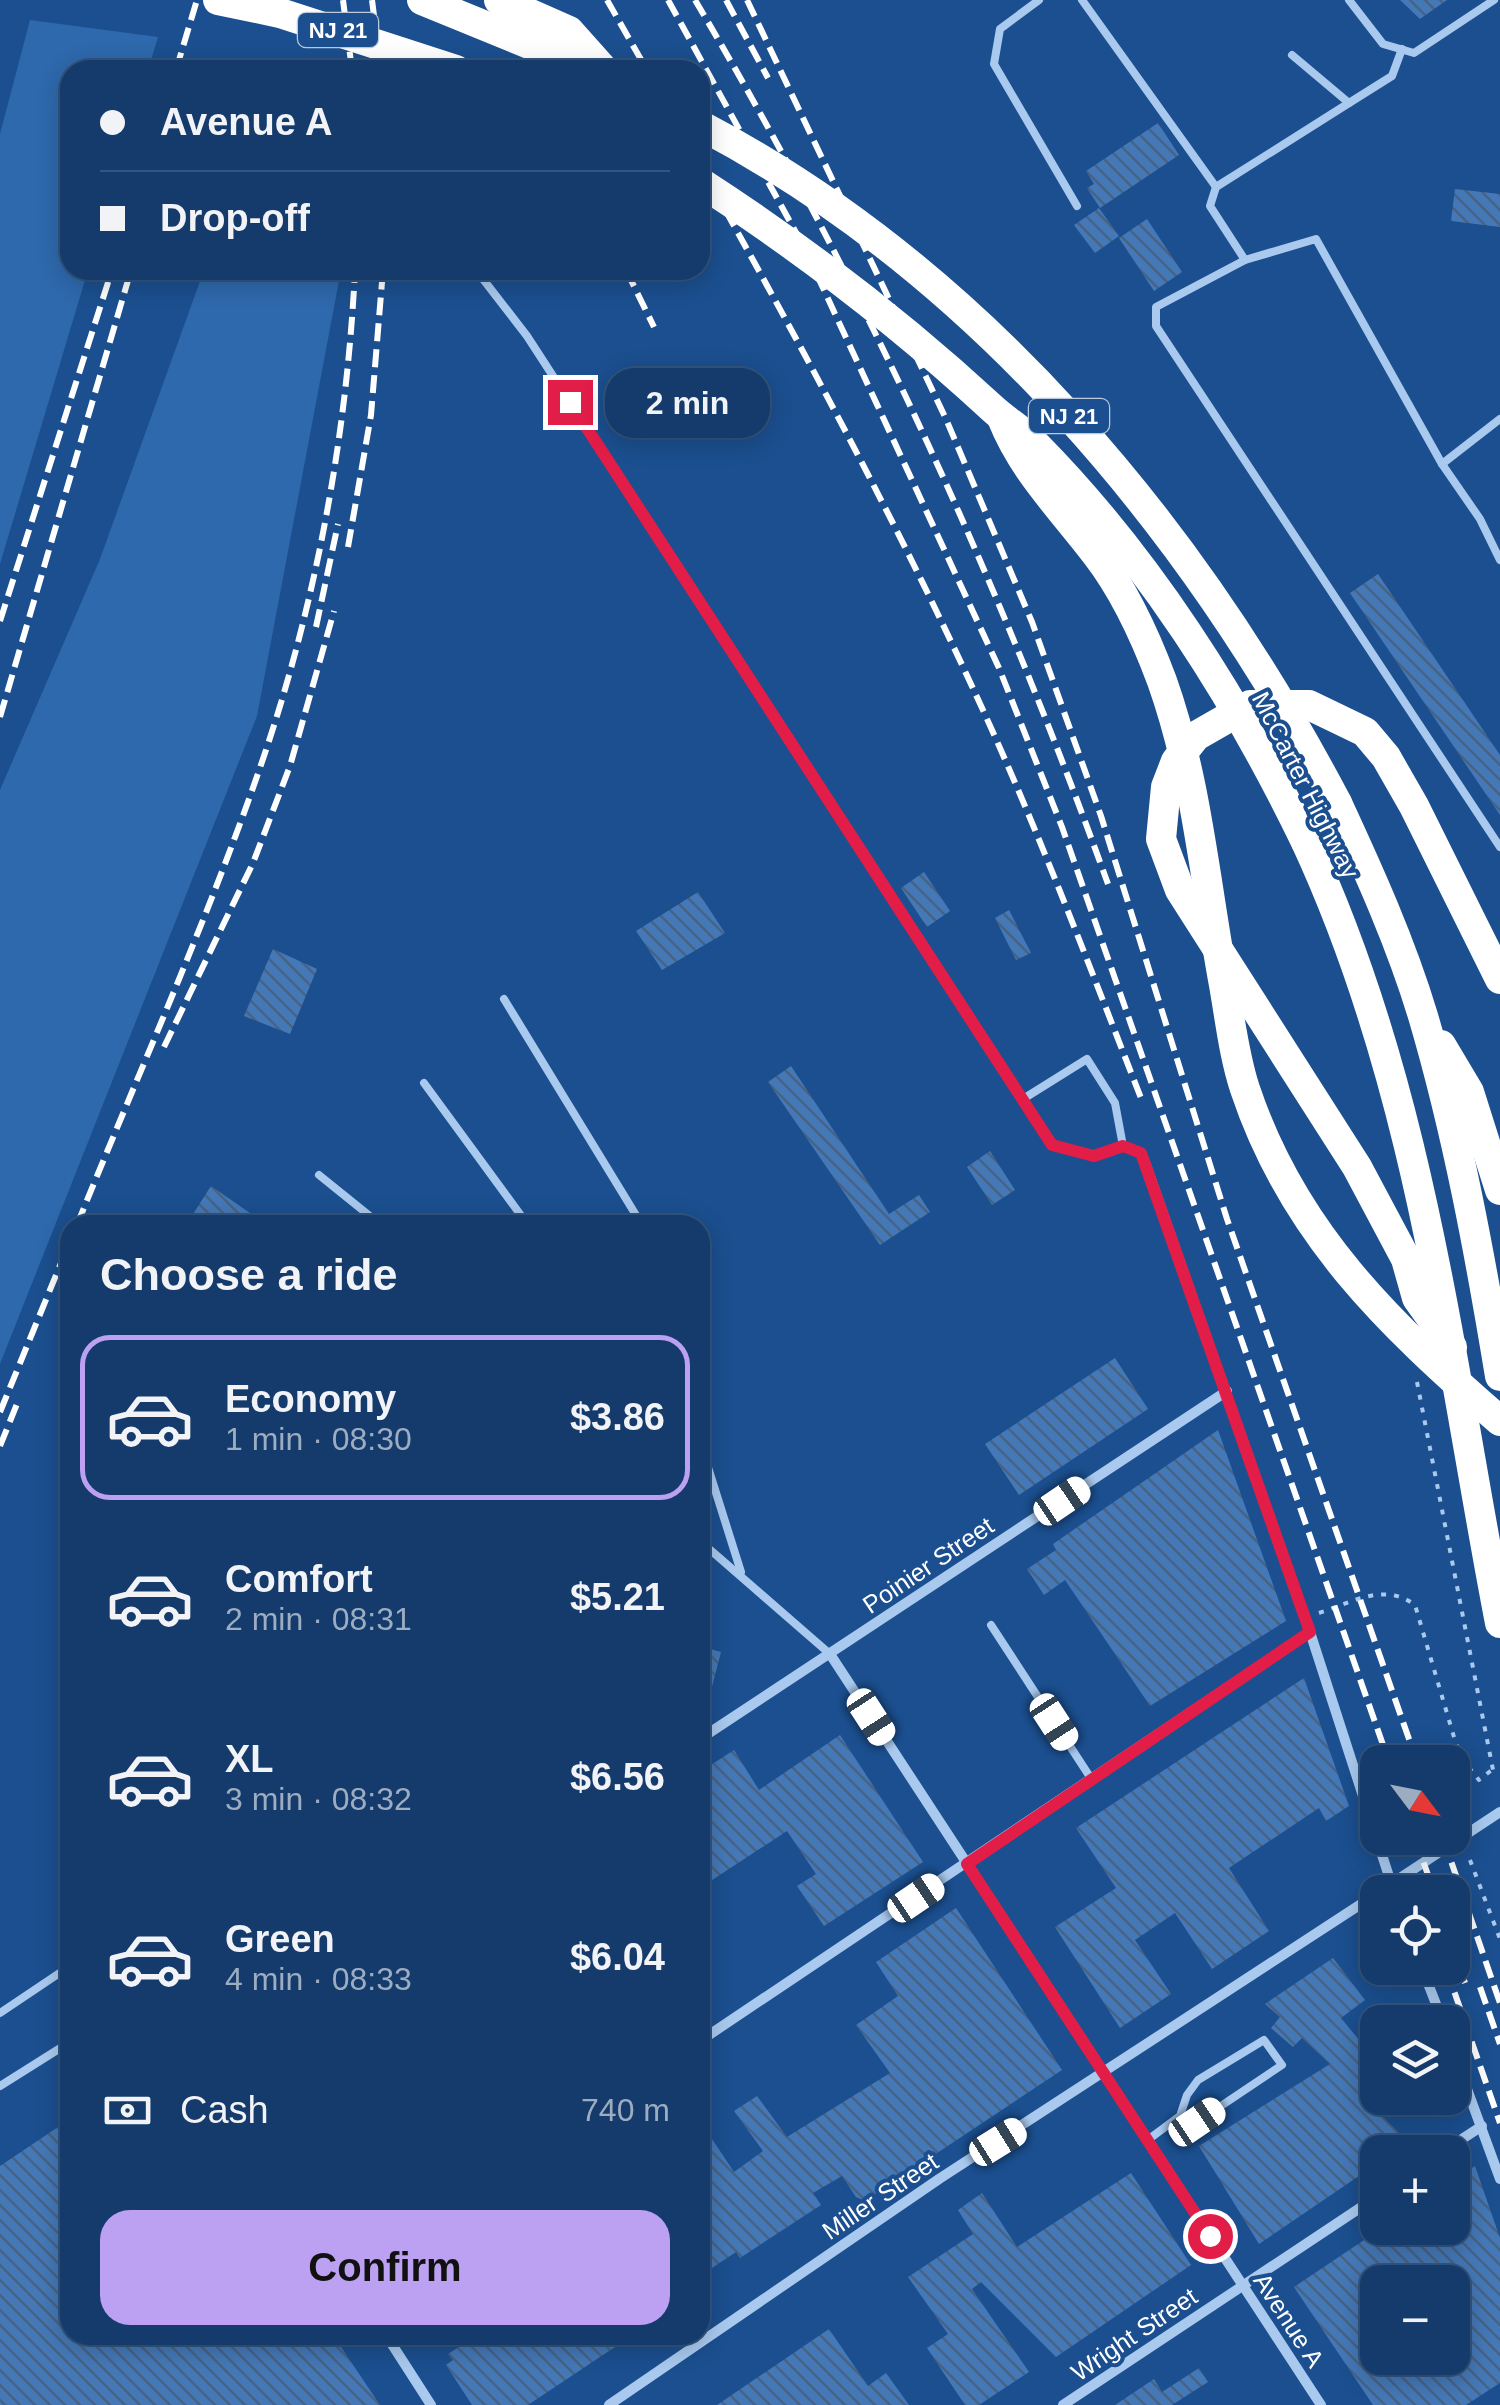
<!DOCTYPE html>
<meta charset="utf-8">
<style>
:root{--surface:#143b6b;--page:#1d4271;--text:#f1f3f6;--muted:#9dadc1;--line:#33557e;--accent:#bca0f2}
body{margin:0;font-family:Helvetica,sans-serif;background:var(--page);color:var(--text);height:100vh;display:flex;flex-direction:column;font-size:38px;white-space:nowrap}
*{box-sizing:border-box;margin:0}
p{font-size:32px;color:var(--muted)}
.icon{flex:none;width:55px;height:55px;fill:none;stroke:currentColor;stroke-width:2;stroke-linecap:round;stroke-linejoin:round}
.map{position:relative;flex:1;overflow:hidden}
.details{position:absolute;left:60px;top:1215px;width:650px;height:1130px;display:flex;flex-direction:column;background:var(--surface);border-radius:30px;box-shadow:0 5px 25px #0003,0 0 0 2px var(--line)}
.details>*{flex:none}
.hud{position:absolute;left:60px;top:60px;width:650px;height:220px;border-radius:30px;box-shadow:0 5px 25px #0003,0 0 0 2px var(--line);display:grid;align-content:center;height:220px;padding:0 40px;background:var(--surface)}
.needle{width:65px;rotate:122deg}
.fabs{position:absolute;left:1360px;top:1745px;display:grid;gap:20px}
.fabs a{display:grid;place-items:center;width:110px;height:110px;border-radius:20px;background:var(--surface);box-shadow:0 5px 25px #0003,0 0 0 2px var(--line);font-size:50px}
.end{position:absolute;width:45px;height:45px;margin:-22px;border:12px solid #e11d48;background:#fff;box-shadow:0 0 0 5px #fff}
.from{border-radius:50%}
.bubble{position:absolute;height:70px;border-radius:30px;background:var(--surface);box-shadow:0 5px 25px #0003,0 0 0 2px var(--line);font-size:32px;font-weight:800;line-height:70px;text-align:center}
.car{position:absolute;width:30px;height:60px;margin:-30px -15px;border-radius:12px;box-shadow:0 0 8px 2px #0007;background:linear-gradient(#fff 24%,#345 0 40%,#fff 0 76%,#345 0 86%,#fff 0)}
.hud b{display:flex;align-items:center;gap:35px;height:95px;font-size:38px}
.hud b+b{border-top:2px solid var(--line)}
.hud i{width:25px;height:25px;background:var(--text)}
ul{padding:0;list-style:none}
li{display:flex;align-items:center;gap:30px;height:165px;margin:0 20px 15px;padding:0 20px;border:5px solid transparent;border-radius:30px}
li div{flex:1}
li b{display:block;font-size:38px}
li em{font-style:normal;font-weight:800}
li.active{border-color:var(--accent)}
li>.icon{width:90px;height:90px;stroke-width:1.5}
h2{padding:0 40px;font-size:45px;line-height:120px}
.pay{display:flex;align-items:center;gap:25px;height:110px;padding:0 40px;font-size:38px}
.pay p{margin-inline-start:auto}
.action{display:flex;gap:20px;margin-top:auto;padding:20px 40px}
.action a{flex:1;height:115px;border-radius:30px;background:var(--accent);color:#111;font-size:40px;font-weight:800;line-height:115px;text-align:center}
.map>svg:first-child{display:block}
</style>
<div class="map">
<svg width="1500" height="2405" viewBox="0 0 1500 2405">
<defs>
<pattern id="building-back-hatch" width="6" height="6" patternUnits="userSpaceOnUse" patternTransform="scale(2.5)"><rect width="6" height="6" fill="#4478b7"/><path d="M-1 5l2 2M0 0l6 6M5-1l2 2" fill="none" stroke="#486282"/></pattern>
</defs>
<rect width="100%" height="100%" fill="#1b4f8f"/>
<g fill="#2e69ad">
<polygon points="30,20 158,37 148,70 70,70 70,270 88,270 0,564 0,134"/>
<polygon points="204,270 341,270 257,716 0,1364 0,790 100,559"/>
</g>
<g fill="url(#building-back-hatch)" fill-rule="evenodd">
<polygon points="1400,0 1447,0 1420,19"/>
<polygon points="1158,123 1179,155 1100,208 1087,188 1094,184 1086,171"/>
<polygon points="1455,189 1500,194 1500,227 1451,221"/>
<polygon points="1099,208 1119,236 1095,253 1074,225"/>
<polygon points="1147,219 1182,272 1154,291 1119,238"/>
<polygon points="1378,574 1500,755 1500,815 1350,593"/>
<polygon points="924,872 950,911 927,927 901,888"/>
<polygon points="698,892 725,933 662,970 636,931"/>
<polygon points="1009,910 1031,953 1016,960 995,918"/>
<polygon points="273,949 317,969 290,1034 244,1016"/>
<polygon points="791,1066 889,1214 919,1195 930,1212 880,1245 768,1082"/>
<polygon points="990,1151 1015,1190 992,1205 967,1167"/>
<polygon points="211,1186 267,1225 186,1225"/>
<polygon points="1115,1358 1148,1409 1019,1495 985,1444"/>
<polygon points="1218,1430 1286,1621 1150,1706 1065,1580 1044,1595 1027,1569 1056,1550 1053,1544"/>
<polygon points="700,1646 721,1652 706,1710 700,1709"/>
<polygon points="1304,1678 1349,1806 1326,1821 1319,1808 1229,1868 1269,1931 1212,1969 1175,1913 1135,1940 1171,1994 1120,2028 1055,1927 1116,1888 1076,1828"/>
<polygon points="840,1735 923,1862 824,1926 797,1886 816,1874 787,1831 700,1888 700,1772 734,1750 759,1790"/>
<polygon points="956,1908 1062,2070 865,2201 856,2197 842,2176 813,2193 821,2205 740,2258 736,2252 700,2276 700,2121 734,2172 763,2151 734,2111 757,2096 787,2137 890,2073 856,2025 898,1996 876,1962"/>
<polygon points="1333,1958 1365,2000 1341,2018 1364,2046 1378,2041 1378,2098 1410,2098 1378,2112 1408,2142 1393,2152 1378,2152 1378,2163 1259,2244 1199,2146 1330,2064 1302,2038 1293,2047 1271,2028 1280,2017 1265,2004"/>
<polygon points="70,2119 70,2335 333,2335 380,2405 0,2405 0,2166"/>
<path d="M1475,2166L1500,2238V2383L1466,2405H1373L1294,2287L1382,2228H1452V2181ZM1378,2282H1452V2358H1378Z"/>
<polygon points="1131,2173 1191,2265 1056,2357 981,2282 972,2289 1029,2372 979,2405 965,2405 927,2348 948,2334 908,2277 973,2234 958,2210 982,2193 1017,2247"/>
<polygon points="829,2329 868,2386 886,2373 909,2405 717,2405"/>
<polygon points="477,2335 633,2335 528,2405 472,2405 446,2365 453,2360 448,2354"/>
<polygon points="1199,2368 1208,2382 1172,2405 1115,2405 1154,2379 1162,2392"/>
</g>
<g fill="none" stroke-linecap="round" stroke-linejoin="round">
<g stroke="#a9c9ee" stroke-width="4" stroke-dasharray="5 8" stroke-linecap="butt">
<polyline points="1417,1382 1494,1775"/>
<path d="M1319,1613C1353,1602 1384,1582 1415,1605L1454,1737L1462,1759L1479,1780L1493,1769"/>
<polyline points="1470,1860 1500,1939"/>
</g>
<g stroke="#a9c9ee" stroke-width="8">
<polyline points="1039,0 1000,29 994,64 1077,206"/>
<polyline points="1082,0 1216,187"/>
<polyline points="1349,0 1383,44 1414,53 1494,0"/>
<polyline points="1292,55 1349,103 1392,76 1402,49"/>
<polyline points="1245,260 1210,206 1216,187 1349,103"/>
<polyline points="476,270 527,336 1052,1145 1094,1156 1123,1146 1115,1103 1087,1059 1023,1099"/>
<polyline points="1442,464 1500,419"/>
<polyline points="1500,560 1480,519 1442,464 1316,239 1245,260 1156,307 1156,326 1500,847"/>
<polyline points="504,999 642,1225"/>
<polyline points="424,1083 528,1225"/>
<polyline points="319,1175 381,1225"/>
<polyline points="700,1397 700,1424"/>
<polyline points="700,1442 741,1572"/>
<polyline points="700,1541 830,1654"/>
<polyline points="70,1606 70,1621"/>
<polyline points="991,1625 1092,1780"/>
<polyline points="0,2013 70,1966"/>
<polyline points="0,2086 70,2042"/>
<polyline points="1149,2139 1180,2116 1187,2095 1198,2080 1264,2040 1282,2065 1197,2122 1180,2116"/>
</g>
<g stroke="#a9c9ee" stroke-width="10">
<polyline points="1123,1146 1141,1153 1146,1165 1310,1632 1394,1892"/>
<polyline points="830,1654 1321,2405"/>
<polyline points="700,1739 1227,1391"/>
<polyline points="1388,1886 1500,1812"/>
<polyline points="1422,1968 1443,2022"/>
<polyline points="700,2041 1310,1632"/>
<polyline points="1452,2048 1500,2179"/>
<polyline points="1442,2152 1482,2126"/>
<polyline points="386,2335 431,2405"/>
<polyline points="609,2405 939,2179 1378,1893"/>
<polyline points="1063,2405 1378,2196"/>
</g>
<g stroke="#fff" stroke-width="30">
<polyline points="422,0 593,70"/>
<polyline points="499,0 569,31 602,68"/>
<path d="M1337,803C1369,872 1401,943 1423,1016C1458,1135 1480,1255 1500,1376"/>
<path d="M1306,842C1421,1090 1449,1358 1500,1623"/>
<polyline points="1441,1045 1469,1092 1500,1190"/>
<polyline points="1452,1347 1417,1298 1406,1259 1357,1167 1180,890 1161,839 1166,787 1176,761 1196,736 1250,705 1309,705 1365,732 1386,757 1414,806 1500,979"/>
</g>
<g stroke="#fff" stroke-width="6" stroke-dasharray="18 8" stroke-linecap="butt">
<polyline points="343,0 352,70"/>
<polyline points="372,0 381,70"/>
<polyline points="607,0 647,70"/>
<polyline points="668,0 805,249 999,668 1062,827 1389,1762"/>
<path d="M695,0C861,279 998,579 1108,884"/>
<polyline points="726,0 768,78"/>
<polyline points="747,0 946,419 1032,622 1101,816 1227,1219 1417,1762"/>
<polyline points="176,70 197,0"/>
<path d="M700,165C805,352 908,542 996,739C1048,856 1094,978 1141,1098"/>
<polyline points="626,270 654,327"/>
<polyline points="348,547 371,415 383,270"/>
<polyline points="0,621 112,270"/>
<polyline points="316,627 338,524"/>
<polyline points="0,717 131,270"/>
<polyline points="164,1047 253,863 290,766 334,611"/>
<path d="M77,1225C140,1069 211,913 265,753C317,598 347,433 355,270"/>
<polyline points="0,1412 70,1241"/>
<polyline points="0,1446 19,1399"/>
<polyline points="1415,1838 1434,1892"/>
<polyline points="1443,1838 1500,2003"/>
<polyline points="1452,1945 1465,1983"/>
<polyline points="1446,1968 1500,2123"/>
<polyline points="1480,1987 1500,2044"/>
</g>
<g stroke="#fff" stroke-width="30">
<polyline points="218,0 280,13 456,70"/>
<path d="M700,125C980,272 1192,528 1337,803"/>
<path d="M700,182C805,250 901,324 993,409C1006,421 1022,430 1034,443C1146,556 1237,699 1306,842"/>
<path d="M1002,418C1023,471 1061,508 1096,554C1124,590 1146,638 1162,681C1197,779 1205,883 1224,985C1230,1019 1234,1056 1245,1089C1293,1233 1389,1324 1500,1421"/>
</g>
</g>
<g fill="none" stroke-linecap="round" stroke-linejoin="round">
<polyline stroke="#e11d48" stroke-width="12" points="570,402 1052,1145 1094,1156 1123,1146 1141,1153 1310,1632 967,1864 1210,2236"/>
</g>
<g text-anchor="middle" stroke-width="8" stroke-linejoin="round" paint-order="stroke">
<g fill="#1b4f8f" stroke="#bbcadd" stroke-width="2.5">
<rect x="298" y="13" width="80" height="34" rx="8"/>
<rect x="1029" y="399" width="80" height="34" rx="8"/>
</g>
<g font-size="22" font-weight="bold" fill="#fff">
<text x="338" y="38">NJ 21</text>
<text x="1069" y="424">NJ 21</text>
</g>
<g font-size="25" fill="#fff" stroke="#1b4f8f">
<text transform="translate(1306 785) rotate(63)" y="9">McCarter Highway</text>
<text transform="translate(928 1565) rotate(-34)" y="9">Poinier Street</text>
<text transform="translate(880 2196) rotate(-34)" y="9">Miller Street</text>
<text transform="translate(1289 2320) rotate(57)" y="9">Avenue A</text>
<text transform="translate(1134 2334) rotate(-34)" y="9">Wright Street</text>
</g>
</g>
</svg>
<div class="fabs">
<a><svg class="needle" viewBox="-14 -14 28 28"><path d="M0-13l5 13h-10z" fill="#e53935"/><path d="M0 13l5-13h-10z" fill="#9dadc1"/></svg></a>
<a><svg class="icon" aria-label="locate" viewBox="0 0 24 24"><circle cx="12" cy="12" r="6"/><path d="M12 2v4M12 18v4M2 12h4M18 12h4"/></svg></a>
<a><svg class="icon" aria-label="layers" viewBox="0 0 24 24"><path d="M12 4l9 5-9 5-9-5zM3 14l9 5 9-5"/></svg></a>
<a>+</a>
<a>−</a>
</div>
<i class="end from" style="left:1210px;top:2236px"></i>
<i class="end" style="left:570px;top:402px"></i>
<div class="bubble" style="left:605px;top:368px;width:165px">2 min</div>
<i class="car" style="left:1062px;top:1501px;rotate:56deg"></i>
<i class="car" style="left:871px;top:1717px;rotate:147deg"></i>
<i class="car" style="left:1054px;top:1722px;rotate:147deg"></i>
<i class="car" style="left:916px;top:1898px;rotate:56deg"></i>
<i class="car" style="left:1197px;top:2122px;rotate:56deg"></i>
<i class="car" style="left:998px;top:2142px;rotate:58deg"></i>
<div class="hud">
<b><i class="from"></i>Avenue A</b>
<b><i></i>Drop-off</b>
</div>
<section class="details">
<h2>Choose a ride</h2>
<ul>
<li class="active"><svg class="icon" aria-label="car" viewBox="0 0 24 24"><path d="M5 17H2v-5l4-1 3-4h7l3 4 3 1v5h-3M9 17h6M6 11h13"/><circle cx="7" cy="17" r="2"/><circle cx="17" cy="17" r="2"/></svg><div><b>Economy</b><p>1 min · 08:30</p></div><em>$3.86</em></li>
<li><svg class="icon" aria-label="car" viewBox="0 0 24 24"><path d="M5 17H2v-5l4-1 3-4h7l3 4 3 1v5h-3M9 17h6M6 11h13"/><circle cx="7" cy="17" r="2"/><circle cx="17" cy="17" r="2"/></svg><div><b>Comfort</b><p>2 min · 08:31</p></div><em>$5.21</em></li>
<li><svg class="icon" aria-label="car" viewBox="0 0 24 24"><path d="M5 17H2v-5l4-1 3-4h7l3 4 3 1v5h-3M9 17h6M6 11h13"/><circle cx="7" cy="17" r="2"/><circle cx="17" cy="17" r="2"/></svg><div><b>XL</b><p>3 min · 08:32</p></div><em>$6.56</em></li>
<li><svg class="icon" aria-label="car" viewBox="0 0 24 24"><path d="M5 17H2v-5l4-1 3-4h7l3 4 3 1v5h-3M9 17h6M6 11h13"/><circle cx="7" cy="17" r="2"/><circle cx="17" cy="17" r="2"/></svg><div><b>Green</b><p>4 min · 08:33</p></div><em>$6.04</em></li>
</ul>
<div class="pay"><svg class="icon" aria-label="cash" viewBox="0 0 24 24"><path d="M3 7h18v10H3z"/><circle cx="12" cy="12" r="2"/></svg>Cash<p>740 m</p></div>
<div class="action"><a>Confirm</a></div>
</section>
</div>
